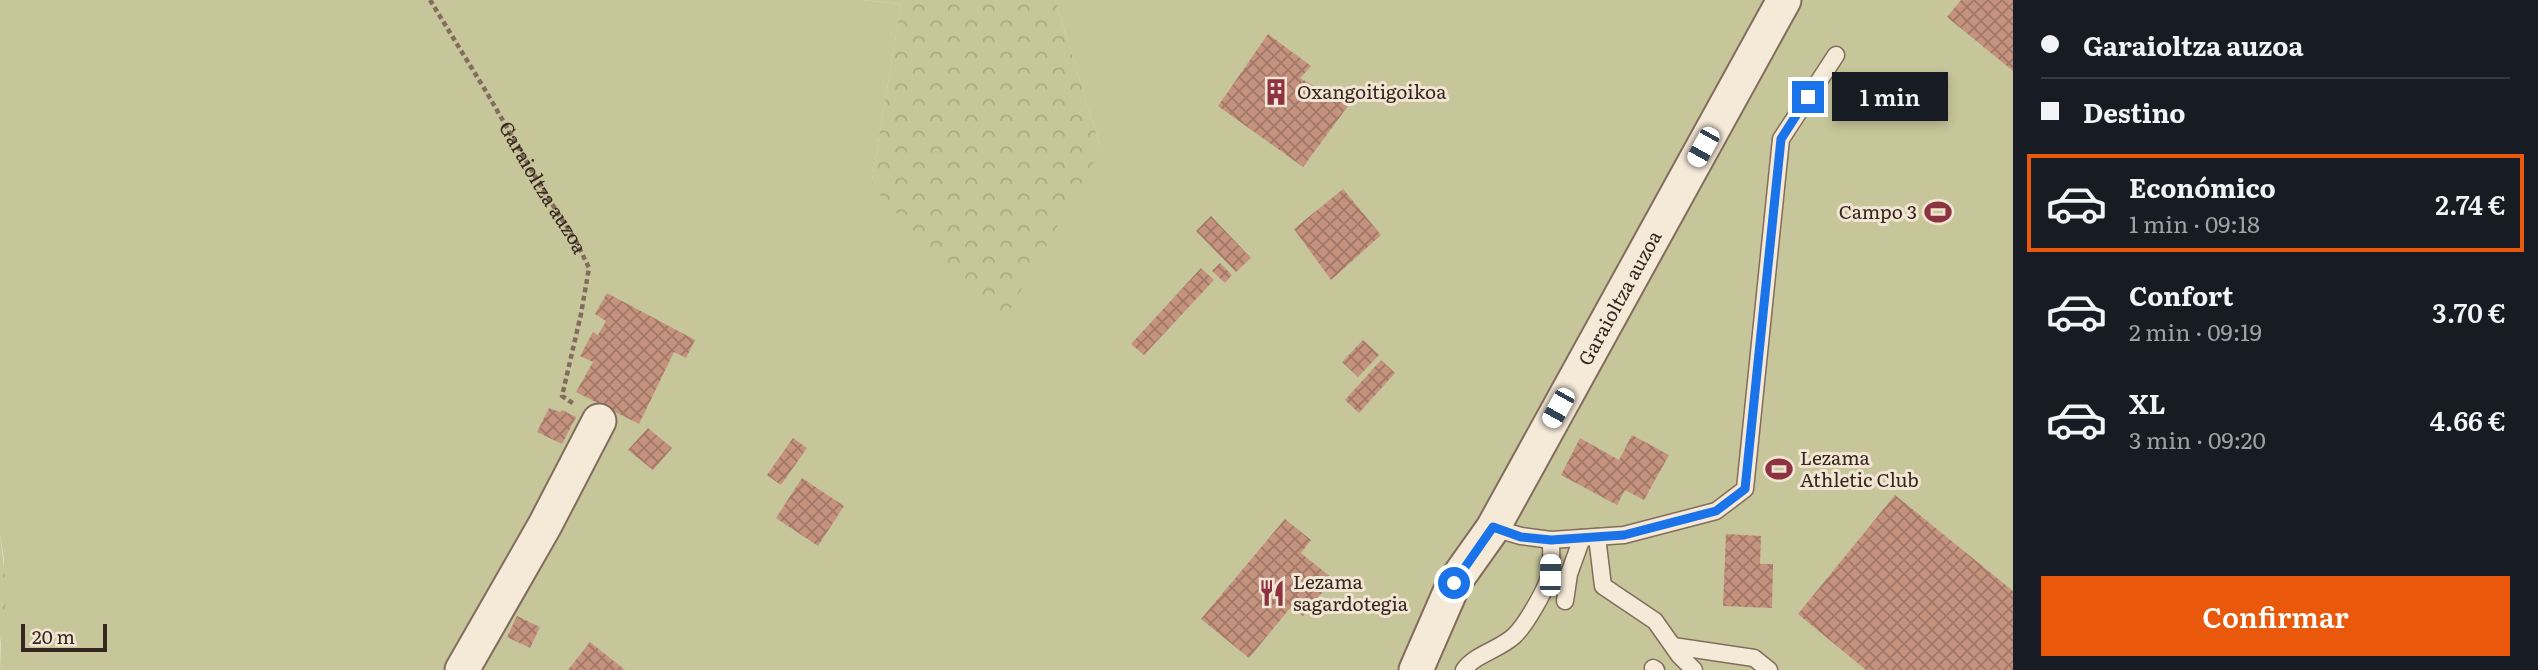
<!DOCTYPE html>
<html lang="es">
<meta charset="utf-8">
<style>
:root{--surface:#171b24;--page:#20242c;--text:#f1f3f6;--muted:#9ea1a6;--line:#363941;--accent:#ea580c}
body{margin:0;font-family:Literata,serif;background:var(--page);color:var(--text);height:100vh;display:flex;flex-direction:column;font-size:26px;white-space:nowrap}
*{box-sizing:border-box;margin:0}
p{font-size:23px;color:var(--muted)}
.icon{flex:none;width:38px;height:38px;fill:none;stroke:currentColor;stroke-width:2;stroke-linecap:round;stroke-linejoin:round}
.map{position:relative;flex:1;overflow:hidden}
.side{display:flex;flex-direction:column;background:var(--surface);width:525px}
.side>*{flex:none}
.banner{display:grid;align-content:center;height:154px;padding:0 28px;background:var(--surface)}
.scale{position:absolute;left:21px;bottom:18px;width:86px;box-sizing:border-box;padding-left:7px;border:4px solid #35271f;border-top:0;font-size:19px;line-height:24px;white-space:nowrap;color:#35271f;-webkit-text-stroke:5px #f2e5d4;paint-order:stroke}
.end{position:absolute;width:32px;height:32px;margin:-16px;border:9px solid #1a73e8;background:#fff;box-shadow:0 0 0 4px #fff}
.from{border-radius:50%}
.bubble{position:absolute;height:49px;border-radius:0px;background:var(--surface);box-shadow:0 4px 10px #0003;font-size:23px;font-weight:600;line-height:49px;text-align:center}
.car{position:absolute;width:21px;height:42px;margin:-21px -10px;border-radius:9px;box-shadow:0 0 5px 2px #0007;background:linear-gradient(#fff 24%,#345 0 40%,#fff 0 76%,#345 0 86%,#fff 0)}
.banner b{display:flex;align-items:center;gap:24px;height:66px;font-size:26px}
.banner b+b{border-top:2px solid var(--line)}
.banner i{width:18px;height:18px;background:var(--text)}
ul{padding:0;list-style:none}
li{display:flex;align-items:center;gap:21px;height:98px;margin:0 14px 10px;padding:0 14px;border:4px solid transparent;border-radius:0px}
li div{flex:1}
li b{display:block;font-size:26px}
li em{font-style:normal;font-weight:600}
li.on{border-color:var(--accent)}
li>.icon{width:63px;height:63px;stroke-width:1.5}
.cta{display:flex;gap:14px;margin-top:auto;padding:14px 28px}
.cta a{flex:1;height:80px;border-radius:0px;background:var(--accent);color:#fff;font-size:28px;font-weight:600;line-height:80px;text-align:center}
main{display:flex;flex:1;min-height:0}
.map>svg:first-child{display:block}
</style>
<main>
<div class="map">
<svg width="2013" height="670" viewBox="0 0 2013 670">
<defs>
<pattern id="forest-crowns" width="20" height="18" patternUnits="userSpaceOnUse" patternTransform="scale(1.75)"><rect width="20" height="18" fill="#c7c69a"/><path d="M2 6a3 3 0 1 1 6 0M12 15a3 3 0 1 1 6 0" fill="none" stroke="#acaa84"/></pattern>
<pattern id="building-cross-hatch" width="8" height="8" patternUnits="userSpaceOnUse" patternTransform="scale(1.75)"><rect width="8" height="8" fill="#c5927e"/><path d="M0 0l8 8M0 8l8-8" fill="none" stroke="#a17767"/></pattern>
</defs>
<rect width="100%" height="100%" fill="#eadac5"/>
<polygon fill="#c7c69a" points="0,0 861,0 901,4 871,186 1101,149 1055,0 2013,0 2013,670 0,670 4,558 0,535"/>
<g fill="url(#forest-crowns)">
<polygon points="861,0 1055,0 1101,149 1002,324 871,186 901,4"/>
<polygon points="0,535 7,593 0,644"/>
</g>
<g fill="url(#building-cross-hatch)">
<polygon points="1961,0 2013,0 2013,71 1947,17"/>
<polygon points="1268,34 1311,66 1300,78 1348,106 1303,167 1218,106"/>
<polygon points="1343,189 1381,235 1331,280 1294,229"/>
<polygon points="1211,216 1251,258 1236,272 1196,231"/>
<polygon points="1220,263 1232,275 1225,283 1212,271"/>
<polygon points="1201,268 1214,280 1144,355 1131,344"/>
<polygon points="607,293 695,340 686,358 674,352 639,424 576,392 593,362 580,356 593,332 598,335 606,321 595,314"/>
<polygon points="1363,340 1379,355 1358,377 1342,362"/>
<polygon points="1381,360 1395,373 1359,413 1345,400"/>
<polygon points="549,408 560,412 562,410 576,417 562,444 537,432"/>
<polygon points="648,428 672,448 653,470 628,450"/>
<polygon points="1632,435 1669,455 1644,500 1625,490 1617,505 1561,475 1580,438 1619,460"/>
<polygon points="793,438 807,448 781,485 767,475"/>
<polygon points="802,478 844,506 818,546 776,518"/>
<polygon points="1895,495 2013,591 2013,670 1866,670 1798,614"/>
<polygon points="1285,519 1311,540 1301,553 1333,579 1303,616 1291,607 1249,658 1201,619"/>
<polygon points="1726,534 1761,536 1760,564 1773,564 1772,608 1723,606"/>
<polygon points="517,616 540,627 530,648 507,637"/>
<polygon points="590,642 625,670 568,670"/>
</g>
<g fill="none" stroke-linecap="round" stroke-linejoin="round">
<defs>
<g id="lane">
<polyline points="1493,528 1521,536 1551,540 1624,535 1716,511 1745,489 1781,139 1836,55"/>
<polyline points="1597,537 1603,586 1655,621 1679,655 1694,670"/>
<polyline points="1565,601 1569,574 1582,538"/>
<polyline points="1673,646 1754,658 1769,670"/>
<polyline points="1653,668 1656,670"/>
<path d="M1464,670C1475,654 1499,650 1514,636C1525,626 1548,587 1550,573C1552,563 1551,550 1551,540"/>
</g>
<g id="street">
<polyline points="462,670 545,525 599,421"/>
<path id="s2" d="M1416,670L1454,583L1493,528L1784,0"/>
</g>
</defs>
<use href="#lane" stroke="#836c5d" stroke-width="19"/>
<use href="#street" stroke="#836c5d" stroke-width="37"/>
<path stroke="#836c5d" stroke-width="4.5" stroke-dasharray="5 3.5" stroke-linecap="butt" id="s1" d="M430,0L487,93L543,190L576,241L589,268L581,314L562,396L574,404"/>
<use href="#lane" stroke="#f5e9d8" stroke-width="16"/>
<use href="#street" stroke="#f5e9d8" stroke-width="33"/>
</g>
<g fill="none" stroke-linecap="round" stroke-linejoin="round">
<polyline stroke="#1a73e8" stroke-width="9" points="1454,583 1493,527 1521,537 1551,540 1624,535 1716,511 1745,489 1781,139 1808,97"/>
</g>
<defs>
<symbol id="building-bare" viewBox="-9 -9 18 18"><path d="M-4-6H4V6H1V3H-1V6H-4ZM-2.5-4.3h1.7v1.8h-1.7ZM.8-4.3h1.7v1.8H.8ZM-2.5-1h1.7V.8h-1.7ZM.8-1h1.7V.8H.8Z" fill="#8d323f" stroke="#f2e5d4" stroke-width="2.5" paint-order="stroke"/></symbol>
<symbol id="stadium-bare" viewBox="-9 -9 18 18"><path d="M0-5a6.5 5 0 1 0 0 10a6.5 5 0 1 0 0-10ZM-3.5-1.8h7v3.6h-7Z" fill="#8d323f" stroke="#f2e5d4" stroke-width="2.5" paint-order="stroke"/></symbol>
<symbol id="restaurant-bare" viewBox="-9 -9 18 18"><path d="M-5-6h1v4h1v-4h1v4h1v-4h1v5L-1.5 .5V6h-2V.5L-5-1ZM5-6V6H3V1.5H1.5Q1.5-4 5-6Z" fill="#8d323f" stroke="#f2e5d4" stroke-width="2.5" paint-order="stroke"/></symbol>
</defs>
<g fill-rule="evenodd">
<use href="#building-bare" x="1257" y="73" width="38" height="38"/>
<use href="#stadium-bare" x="1919" y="193" width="38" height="38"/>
<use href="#stadium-bare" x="1760" y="450" width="38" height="38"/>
<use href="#restaurant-bare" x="1253" y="574" width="38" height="38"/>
</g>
<g text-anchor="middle" stroke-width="6" stroke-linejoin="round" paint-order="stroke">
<g font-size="19" fill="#35271f" stroke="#f2e5d4" text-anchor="start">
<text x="1297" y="99">Oxangoitigoikoa</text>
<text x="1917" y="219" text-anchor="end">Campo 3</text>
<text x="1800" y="465">Lezama<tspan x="1800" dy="22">Athletic Club</tspan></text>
<text x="1293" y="589">Lezama<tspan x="1293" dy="22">sagardotegia</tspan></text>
</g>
<g font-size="19" fill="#35271f" stroke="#f2e5d4">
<text dy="7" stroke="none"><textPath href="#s1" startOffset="219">Garaioltza auzoa</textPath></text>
<text dy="7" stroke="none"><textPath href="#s2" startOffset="425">Garaioltza auzoa</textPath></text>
</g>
</g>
</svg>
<div class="scale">20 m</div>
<i class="end from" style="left:1454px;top:583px"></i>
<i class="end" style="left:1808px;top:97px"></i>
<div class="bubble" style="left:1832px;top:72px;width:116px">1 min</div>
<i class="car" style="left:1703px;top:147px;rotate:209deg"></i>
<i class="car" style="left:1558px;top:408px;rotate:209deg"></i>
<i class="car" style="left:1550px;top:575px;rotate:1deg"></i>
</div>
<section class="side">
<div class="banner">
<b><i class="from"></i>Garaioltza auzoa</b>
<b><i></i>Destino</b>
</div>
<ul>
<li class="on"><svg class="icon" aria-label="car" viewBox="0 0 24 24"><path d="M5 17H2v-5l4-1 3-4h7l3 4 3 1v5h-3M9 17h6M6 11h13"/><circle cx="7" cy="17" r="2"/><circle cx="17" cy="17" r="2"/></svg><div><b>Económico</b><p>1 min · 09:18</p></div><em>2.74 €</em></li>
<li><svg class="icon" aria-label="car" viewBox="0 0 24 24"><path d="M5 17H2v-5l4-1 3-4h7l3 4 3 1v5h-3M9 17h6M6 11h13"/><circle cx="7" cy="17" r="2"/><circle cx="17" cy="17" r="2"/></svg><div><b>Confort</b><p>2 min · 09:19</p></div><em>3.70 €</em></li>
<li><svg class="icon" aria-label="car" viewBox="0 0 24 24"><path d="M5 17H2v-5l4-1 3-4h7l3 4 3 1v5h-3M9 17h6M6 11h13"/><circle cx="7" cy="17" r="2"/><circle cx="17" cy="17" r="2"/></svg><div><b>XL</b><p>3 min · 09:20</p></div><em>4.66 €</em></li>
</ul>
<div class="cta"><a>Confirmar</a></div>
</section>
</main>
